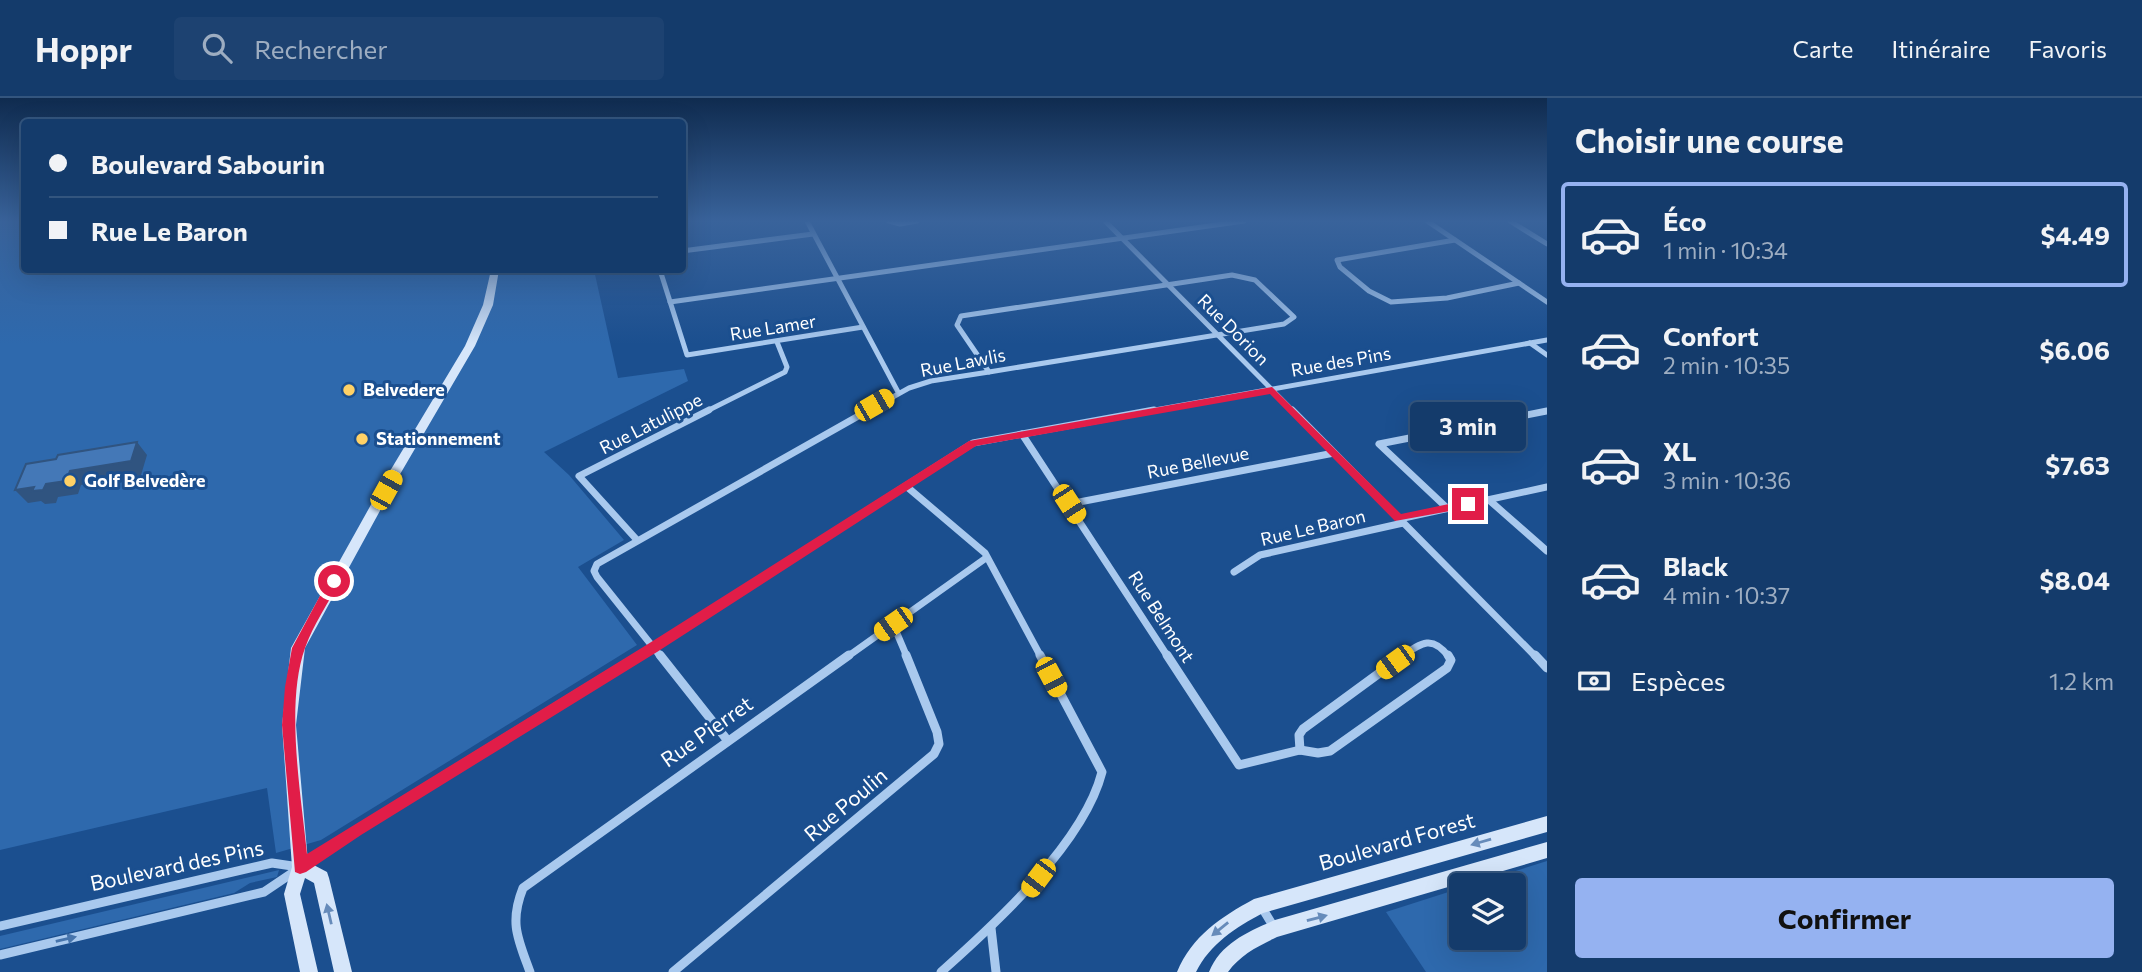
<!DOCTYPE html>
<html lang="fr">
<meta charset="utf-8">
<style>
:root{--surface:#143b6b;--page:#1d4271;--text:#f1f3f6;--muted:#9dadc1;--line:#33557e;--accent:#95b2f1}
body{margin:0;font-family:Commissioner,sans-serif;background:var(--page);color:var(--text);height:100vh;display:flex;flex-direction:column;font-size:26px;white-space:nowrap}
*{box-sizing:border-box;margin:0}
p{font-size:23px;color:var(--muted)}
.icon{flex:none;width:38px;height:38px;fill:none;stroke:currentColor;stroke-width:2;stroke-linecap:round;stroke-linejoin:round}
.map{position:relative;flex:1;overflow:hidden}
.sheet{display:flex;flex-direction:column;background:var(--surface);width:595px}
.sheet>*{flex:none}
.guide{position:absolute;left:21px;top:21px;width:665px;height:154px;border-radius:7px;box-shadow:0 7px 28px #0002,0 0 0 2px var(--line);display:grid;align-content:center;height:154px;padding:0 28px;background:var(--surface)}
.tools{position:absolute;left:1449px;top:775px;display:grid;gap:14px}
.tools a{display:grid;place-items:center;width:77px;height:77px;border-radius:7px;background:var(--surface);box-shadow:0 7px 28px #0002,0 0 0 2px var(--line);font-size:35px}
.end{position:absolute;width:32px;height:32px;margin:-16px;border:9px solid #e11d48;background:#fff;box-shadow:0 0 0 4px #fff}
.from{border-radius:50%}
.bubble{position:absolute;height:49px;border-radius:7px;background:var(--surface);box-shadow:0 7px 28px #0002,0 0 0 2px var(--line);font-size:23px;font-weight:700;line-height:49px;text-align:center}
.car{position:absolute;width:21px;height:42px;margin:-21px -10px;border-radius:9px;box-shadow:0 0 5px 2px #0007;background:linear-gradient(#f5c518 24%,#345 0 40%,#f5c518 0 76%,#345 0 86%,#f5c518 0)}
.guide b{display:flex;align-items:center;gap:24px;height:66px;font-size:26px}
.guide b+b{border-top:2px solid var(--line)}
.guide i{width:18px;height:18px;background:var(--text)}
ul{padding:0;list-style:none}
li{display:flex;align-items:center;gap:21px;height:105px;margin:0 14px 10px;padding:0 14px;border:4px solid transparent;border-radius:7px}
li div{flex:1}
li b{display:block;font-size:26px}
li em{font-style:normal;font-weight:700}
li.active{border-color:var(--accent)}
li>.icon{width:63px;height:63px;stroke-width:1.5}
h2{padding:0 28px;font-size:32px;line-height:84px}
.pay{display:flex;align-items:center;gap:18px;height:77px;padding:0 28px;font-size:26px}
.pay p{margin-inline-start:auto}
.cta{display:flex;gap:14px;margin-top:auto;padding:14px 28px}
.cta a{flex:1;height:80px;border-radius:7px;background:var(--accent);color:#111;font-size:28px;font-weight:700;line-height:80px;text-align:center}
header{display:flex;align-items:center;gap:42px;box-sizing:border-box;height:98px;padding:0 35px;background:var(--surface);border-bottom:2px solid var(--line)}
header strong{font-size:33px}
nav{display:flex;gap:38px;margin-inline-start:auto;font-size:24px}
.search{width:490px;height:63px;background:var(--page);display:flex;align-items:center;gap:18px;box-sizing:border-box;padding:0 24px;border-radius:7px;color:var(--muted);font-size:26px}
main{display:flex;flex:1;min-height:0}
.map>svg:first-child{display:block}
</style>
<header>
<strong>Hoppr</strong>
<div class="search"><svg class="icon" aria-label="search" viewBox="0 0 24 24"><circle cx="10" cy="10" r="6"/><path d="M15 15l6 6"/></svg>Rechercher</div>
<nav><a>Carte</a><a>Itinéraire</a><a>Favoris</a></nav>
</header>
<main>
<div class="map">
<svg width="1547" height="874" viewBox="0 0 1547 874">
<rect width="100%" height="100%" fill="#1b4f8f"/>
<g fill="#2e69ad">
<polygon points="0,123 24,123 24,172 594,172 618,280 684,271 688,283 544,354 569,377 624,442 578,469 637,547 321,742 276,755 267,690 0,752"/>
<polygon points="1547,763 1547,874 1426,874 1386,814 1461,790 1461,840 1514,840 1514,788 1471,787"/>
<polygon points="279,772 277,779 250,785 234,795 0,851 0,838"/>
</g>
<g fill="none" stroke-linecap="round" stroke-linejoin="round">
<g stroke="#a9c9ee" stroke-width="5">
<polyline points="807,123 898,294"/>
<polyline points="889,123 900,126 917,123"/>
<polyline points="1105,123 1294,314"/>
<polyline points="1427,123 1547,204"/>
<polyline points="1510,123 1547,146"/>
<polyline points="1455,142 1337,162 1340,169 1369,193 1391,204 1447,200 1519,185"/>
<polyline points="682,153 813,136"/>
<polyline points="660,172 687,257 863,229"/>
<polygon points="1232,177 1255,182 1294,219 1284,226 989,274 957,227 961,218"/>
<polyline points="670,204 1244,123"/>
<polyline points="1530,245 1547,257"/>
<polyline points="705,314 785,274 787,269 777,244"/>
<polyline points="866,314 909,290 931,283 989,274"/>
<polyline points="1144,314 1547,242"/>
<polyline points="1541,314 1547,313"/>
</g>
<g stroke="#a9c9ee" stroke-width="7">
<polyline points="1292,312 1536,559"/>
<polyline points="1022,336 1168,559"/>
<polyline points="906,388 985,455 1041,559"/>
<polyline points="1489,402 1547,453"/>
<polyline points="1069,406 1334,355"/>
<polyline points="1447,410 1379,346 1547,313"/>
<polyline points="1399,421 1547,389"/>
<polyline points="637,442 579,378 709,312"/>
<polyline points="1234,474 1260,457 1403,425"/>
<polyline points="893,526 907,559"/>
<polyline points="637,559 973,345 1154,312"/>
<polyline points="661,559 597,479 594,473 597,466 869,312"/>
<polyline points="847,559 986,460"/>
<path d="M1401,559C1421,545 1432,536 1449,559"/>
</g>
<g stroke="#a9c9ee" stroke-width="9">
<polyline points="660,557 728,643"/>
<polyline points="1167,557 1239,667 1300,652"/>
<polyline points="1535,557 1547,570"/>
<polyline points="1300,652 1318,655 1330,653 1447,570 1451,562 1448,557"/>
<polyline points="1300,652 1299,637 1303,631 1404,557"/>
<polyline points="1261,808 1275,831"/>
<polyline points="0,828 272,765 299,769"/>
<polyline points="991,830 996,874"/>
<polyline points="0,857 264,794 356,732 640,557"/>
<path d="M530,874C518,841 509,825 523,790L849,557"/>
<polyline points="673,874 934,656 939,646 937,634 906,557"/>
<path d="M941,874C995,826 1084,745 1102,674L1040,557"/>
</g>
<g fill="#d6e6fa" fill-rule="evenodd">
<polygon points="491,172 499,172 493,207 475,248 399,378 305,550 296,627 308,764 327,774 329,780 352,874 334,874 314,785 305,780 300,796 318,874 300,874 284,796 292,769 282,627 291,550 387,378 465,248 483,207"/>
<path d="M1547,718V734L1263,815C1236,829 1210,846 1196,874H1177C1192,838 1221,819 1254,801Z"/>
<path d="M1547,744V760L1277,839C1258,848 1240,857 1228,874H1209C1221,845 1248,834 1275,822Z"/>
</g>
</g>
<polygon fill="#305480" points="137,344 147,357 141,377 81,387 78,396 58,399 56,405 45,406 41,403 28,405 15,392 46,386 70,373"/>
<polygon fill="#4478b7" stroke="#305480" stroke-width="2" points="137,344 131,363 70,373 66,383 46,386 43,392 32,393 34,389 15,392 26,366 56,361 58,357"/>
<defs><path id="oneway-solid" d="M-6-.8H1V-3.2L6.5 0L1 3.2V.8H-6Z" transform="scale(1.75)"/></defs>
<g fill="#668bba">
<use href="#oneway-solid" transform="translate(1481 744) rotate(164)"/>
<use href="#oneway-solid" transform="translate(329 816) rotate(-103)"/>
<use href="#oneway-solid" transform="translate(1317 820) rotate(-15)"/>
<use href="#oneway-solid" transform="translate(1220 831) rotate(141)"/>
</g>
<use fill="#4674ac" href="#oneway-solid" transform="translate(66 841) rotate(-13)"/>
<linearGradient id="sky" x2="0" y2="1"><stop stop-color="#0f2b4f"/><stop offset="0.5" stop-color="#39639b"/><stop offset="1" stop-color="#39639b" stop-opacity="0"/></linearGradient>
<rect width="1547" height="246" fill="url(#sky)"/>
<path fill="#e11d48" d="M1272,289L1401,416L1468,402L1472,403V409L1395,423L1270,296L976,348L657,554L361,737L306,774L300,776L295,774L282,627L285,589L292,550L330,479H339L340,483C329,504 313,527 305,550C285,606 301,696 307,756L648,546L969,343Z"/>
<g fill="#ffd166" stroke="#1b4f8f" stroke-width="2.5">
<circle cx="349" cy="292" r="7"/>
<circle cx="362" cy="341" r="7"/>
<circle cx="70" cy="383" r="7"/>
</g>
<g text-anchor="middle" stroke-width="6" stroke-linejoin="round" paint-order="stroke">
<g font-size="18" fill="#fff" stroke="#1b4f8f">
<text transform="translate(773 230) rotate(-9)" y="6">Rue Lamer</text>
<text transform="translate(1233 232) rotate(45)" y="6">Rue Dorion</text>
<text transform="translate(1341 264) rotate(-10)" y="6">Rue des Pins</text>
<text transform="translate(963 265) rotate(-11)" y="6">Rue Lawlis</text>
<text transform="translate(651 326) rotate(-27)" y="6">Rue Latulippe</text>
<text transform="translate(1198 365) rotate(-11)" y="6">Rue Bellevue</text>
<text transform="translate(1313 430) rotate(-13)" y="6">Rue Le Baron</text>
<text transform="translate(1161 519) rotate(57)" y="6">Rue Belmont</text>
</g>
<g font-size="18" font-weight="bold" fill="#fff" stroke="#1b4f8f" text-anchor="start">
<text x="363" y="298">Belvedere</text>
<text x="376" y="347">Stationnement</text>
<text x="84" y="389">Golf Belvedère</text>
</g>
<g font-size="21" fill="#fff" stroke="#1b4f8f">
<text transform="translate(707 634) rotate(-35)" y="7">Rue Pierret</text>
<text transform="translate(846 707) rotate(-40)" y="7">Rue Poulin</text>
<text transform="translate(1397 744) rotate(-16)" y="7">Boulevard Forest</text>
<text transform="translate(177 768) rotate(-12)" y="7">Boulevard des Pins</text>
</g>
</g>
</svg>
<div class="tools">
<a><svg class="icon" aria-label="layers" viewBox="0 0 24 24"><path d="M12 4l9 5-9 5-9-5zM3 14l9 5 9-5"/></svg></a>
</div>
<i class="end from" style="left:334px;top:483px"></i>
<i class="end" style="left:1468px;top:406px"></i>
<div class="bubble" style="left:1410px;top:304px;width:116px">3 min</div>
<i class="car" style="left:874px;top:307px;rotate:60deg"></i>
<i class="car" style="left:386px;top:392px;rotate:29deg"></i>
<i class="car" style="left:1069px;top:406px;rotate:147deg"></i>
<i class="car" style="left:893px;top:526px;rotate:235deg"></i>
<i class="car" style="left:1395px;top:564px;rotate:234deg"></i>
<i class="car" style="left:1051px;top:579px;rotate:152deg"></i>
<i class="car" style="left:1038px;top:780px;rotate:217deg"></i>
<div class="guide">
<b><i class="from"></i>Boulevard Sabourin</b>
<b><i></i>Rue Le Baron</b>
</div>
</div>
<section class="sheet">
<h2>Choisir une course</h2>
<ul>
<li class="active"><svg class="icon" aria-label="car" viewBox="0 0 24 24"><path d="M5 17H2v-5l4-1 3-4h7l3 4 3 1v5h-3M9 17h6M6 11h13"/><circle cx="7" cy="17" r="2"/><circle cx="17" cy="17" r="2"/></svg><div><b>Éco</b><p>1 min · 10:34</p></div><em>$4.49</em></li>
<li><svg class="icon" aria-label="car" viewBox="0 0 24 24"><path d="M5 17H2v-5l4-1 3-4h7l3 4 3 1v5h-3M9 17h6M6 11h13"/><circle cx="7" cy="17" r="2"/><circle cx="17" cy="17" r="2"/></svg><div><b>Confort</b><p>2 min · 10:35</p></div><em>$6.06</em></li>
<li><svg class="icon" aria-label="car" viewBox="0 0 24 24"><path d="M5 17H2v-5l4-1 3-4h7l3 4 3 1v5h-3M9 17h6M6 11h13"/><circle cx="7" cy="17" r="2"/><circle cx="17" cy="17" r="2"/></svg><div><b>XL</b><p>3 min · 10:36</p></div><em>$7.63</em></li>
<li><svg class="icon" aria-label="car" viewBox="0 0 24 24"><path d="M5 17H2v-5l4-1 3-4h7l3 4 3 1v5h-3M9 17h6M6 11h13"/><circle cx="7" cy="17" r="2"/><circle cx="17" cy="17" r="2"/></svg><div><b>Black</b><p>4 min · 10:37</p></div><em>$8.04</em></li>
</ul>
<div class="pay"><svg class="icon" aria-label="cash" viewBox="0 0 24 24"><path d="M3 7h18v10H3z"/><circle cx="12" cy="12" r="2"/></svg>Espèces<p>1.2 km</p></div>
<div class="cta"><a>Confirmer</a></div>
</section>
</main>
